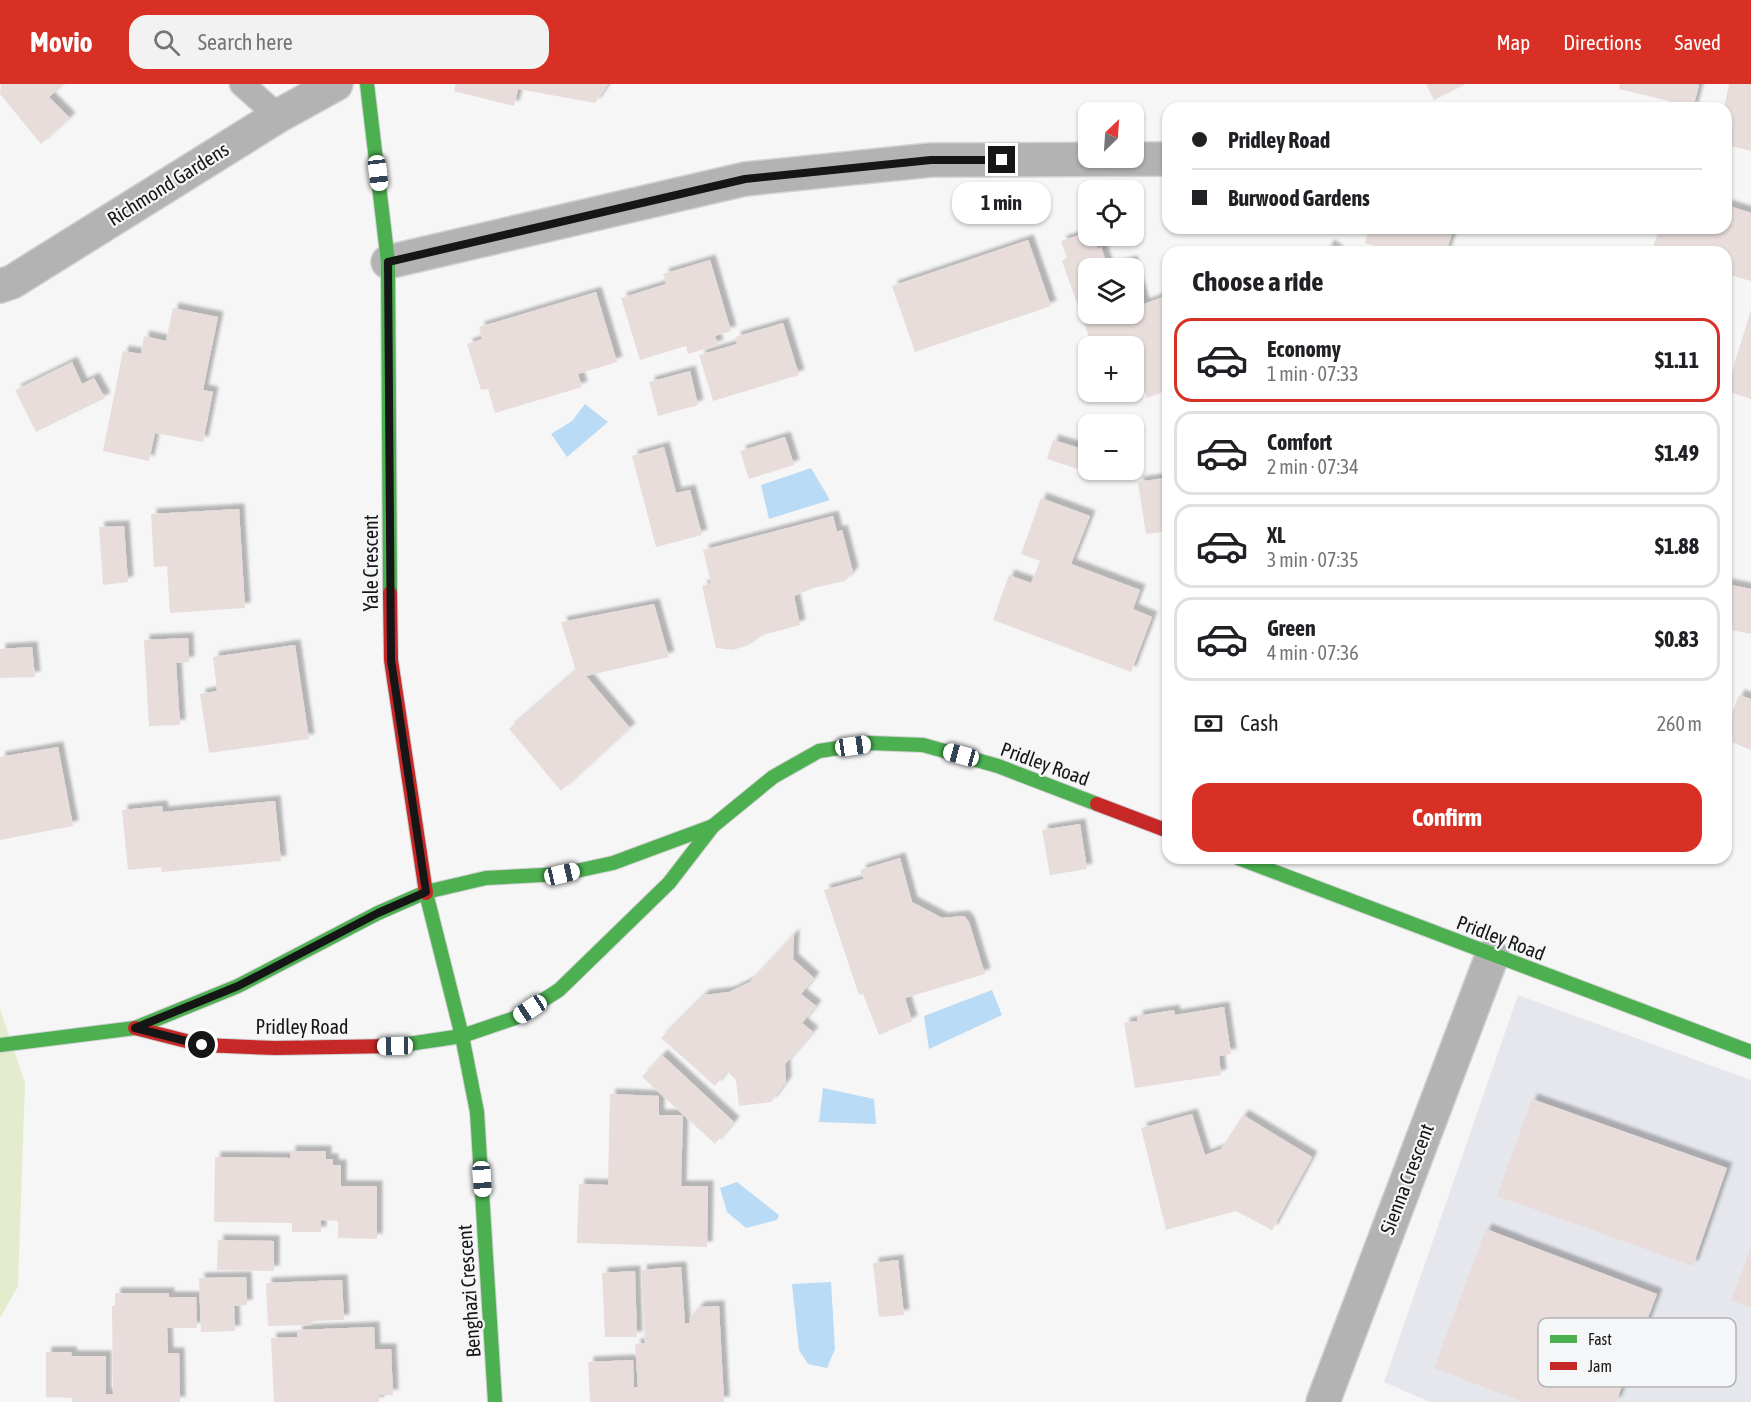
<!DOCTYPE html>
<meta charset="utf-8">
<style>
:root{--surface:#fff;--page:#f2f2f2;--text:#202124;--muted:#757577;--line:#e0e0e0;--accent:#d93025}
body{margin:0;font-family:"Asap Condensed",sans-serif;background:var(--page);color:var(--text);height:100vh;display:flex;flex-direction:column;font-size:22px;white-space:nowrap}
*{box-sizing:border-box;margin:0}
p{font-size:20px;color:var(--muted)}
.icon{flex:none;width:33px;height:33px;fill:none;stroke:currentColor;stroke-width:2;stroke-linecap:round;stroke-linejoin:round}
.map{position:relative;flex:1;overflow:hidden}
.sheet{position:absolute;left:1162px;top:162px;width:570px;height:618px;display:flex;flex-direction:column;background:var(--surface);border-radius:18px;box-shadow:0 2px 4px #0004}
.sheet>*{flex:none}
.banner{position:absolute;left:1162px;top:18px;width:570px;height:132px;border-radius:18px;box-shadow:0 2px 4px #0004;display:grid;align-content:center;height:132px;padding:0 30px;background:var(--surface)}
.needle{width:39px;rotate:25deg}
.fabs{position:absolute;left:1078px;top:18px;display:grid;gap:12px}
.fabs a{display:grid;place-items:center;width:66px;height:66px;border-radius:12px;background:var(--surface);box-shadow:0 2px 4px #0004;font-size:30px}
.end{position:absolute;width:27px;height:27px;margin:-14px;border:8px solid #161617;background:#fff;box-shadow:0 0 0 3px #fff}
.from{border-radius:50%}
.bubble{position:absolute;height:42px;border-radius:18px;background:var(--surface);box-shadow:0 2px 4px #0004;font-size:20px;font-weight:700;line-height:42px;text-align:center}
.car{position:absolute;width:18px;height:36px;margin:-18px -9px;border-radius:8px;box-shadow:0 0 4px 2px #0007;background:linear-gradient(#fff 24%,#345 0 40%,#fff 0 76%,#345 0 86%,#fff 0)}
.banner b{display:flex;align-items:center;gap:21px;height:57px;font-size:22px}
.banner b+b{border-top:2px solid var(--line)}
.banner i{width:15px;height:15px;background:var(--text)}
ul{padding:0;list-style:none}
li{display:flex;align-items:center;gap:18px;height:84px;margin:0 12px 9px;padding:0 18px;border:3px solid var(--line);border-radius:18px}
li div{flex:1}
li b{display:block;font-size:22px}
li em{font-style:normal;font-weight:700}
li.active{border-color:var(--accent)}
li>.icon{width:54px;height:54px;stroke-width:1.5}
h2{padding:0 30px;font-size:27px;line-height:72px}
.pay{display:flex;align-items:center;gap:15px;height:66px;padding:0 30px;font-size:22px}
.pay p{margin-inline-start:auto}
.primary-button{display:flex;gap:12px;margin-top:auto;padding:12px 30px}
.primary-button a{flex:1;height:69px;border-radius:18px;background:var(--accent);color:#fff;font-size:24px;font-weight:700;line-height:69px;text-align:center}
header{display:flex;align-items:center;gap:36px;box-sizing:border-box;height:84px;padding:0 30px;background:var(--accent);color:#fff}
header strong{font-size:28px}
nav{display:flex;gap:33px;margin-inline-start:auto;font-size:21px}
.search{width:420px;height:54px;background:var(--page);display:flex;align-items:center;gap:15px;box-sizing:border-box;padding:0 21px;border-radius:18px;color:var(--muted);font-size:22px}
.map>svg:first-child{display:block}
</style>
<header>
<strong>Movio</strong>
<div class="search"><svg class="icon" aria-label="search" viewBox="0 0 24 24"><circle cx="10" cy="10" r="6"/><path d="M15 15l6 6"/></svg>Search here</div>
<nav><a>Map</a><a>Directions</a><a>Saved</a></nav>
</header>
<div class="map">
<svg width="1751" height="1318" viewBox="0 0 1751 1318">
<defs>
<filter id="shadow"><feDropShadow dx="5.5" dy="-5.5" stdDeviation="1.5" flood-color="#0004"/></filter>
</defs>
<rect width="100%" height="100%" fill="#f6f6f7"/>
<polygon fill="#e6e7ed" points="1518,911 1751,996 1751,1318 1430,1318 1384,1298"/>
<polygon fill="#e4ecce" points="0,925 25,999 18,1202 0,1234"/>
<g fill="#b9dbf5">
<polygon points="585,320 608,338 567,373 551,350 572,337"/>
<polygon points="811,384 830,416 769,435 761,401"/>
<polygon points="992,906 1002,931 929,965 924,932"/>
<polygon points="823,1004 874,1015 876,1040 819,1038"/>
<polygon points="737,1098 779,1131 777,1136 746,1144 727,1128 720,1104"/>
<polygon points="831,1198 835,1265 827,1284 808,1280 799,1266 792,1200"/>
</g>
<g fill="#e8dddb" filter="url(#shadow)">
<polygon points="1,0 64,0 49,13 70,34 41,60 0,10"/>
<polygon points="456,0 608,0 595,19 518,5 514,22 454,7"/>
<polygon points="1426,0 1466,0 1434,16"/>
<polygon points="1620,0 1695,0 1699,1 1693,24 1668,24 1669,17 1619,5"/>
<polygon points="1729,0 1751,0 1751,67 1726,61 1726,24 1724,24"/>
<polygon points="1726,121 1751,129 1751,197 1726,190 1726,168 1652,168 1659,144 1726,144"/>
<polygon points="1369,144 1454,144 1446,168 1397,168 1365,159"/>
<polygon points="1089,148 1089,152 1094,152 1098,165 1101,163 1108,183 1132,177 1134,184 1089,184 1089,230 1134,230 1134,187 1144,220 1168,211 1168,306 1147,314 1134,280 1134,262 1092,262 1062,177 1067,174 1061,157"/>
<polygon points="1028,156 1051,222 915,268 892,202"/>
<polygon points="1329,161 1339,168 1325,168"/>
<polygon points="710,176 731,247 715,252 718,261 688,270 686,262 640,276 621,214 666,200 663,190"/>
<polygon points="596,208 617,278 578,290 582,303 495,329 488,305 481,306 467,260 482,255 479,243"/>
<polygon points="173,224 218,233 203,306 213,308 203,358 155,349 149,377 103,367 123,267 141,270 144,252 166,257"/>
<polygon points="1751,226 1751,315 1726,307"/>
<polygon points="783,239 799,291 713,317 699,271 737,260 735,253"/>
<polygon points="72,278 82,300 94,294 105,314 36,348 15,306"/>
<polygon points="690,287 698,321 658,332 649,298"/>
<polygon points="785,353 794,381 749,395 740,367"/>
<polygon points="1053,356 1083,365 1078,385 1047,375"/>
<polygon points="664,363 676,409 690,406 702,451 656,463 632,372"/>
<polygon points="1164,394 1168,414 1168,447 1146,450 1138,398"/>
<polygon points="1041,414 1090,432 1071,480 1140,506 1133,525 1152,533 1131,588 993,536 1009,491 1031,499 1040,477 1021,470"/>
<polygon points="239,425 245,524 170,529 167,482 154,483 151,430"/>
<polygon points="833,432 837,448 842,446 853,488 845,497 813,504 794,512 800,541 763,551 748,561 733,566 716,564 702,502 711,499 703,466"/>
<polygon points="124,442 128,498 103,501 99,443"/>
<polygon points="1726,500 1751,505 1751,550 1726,545"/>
<polygon points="654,520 669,573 586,592 630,644 561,707 509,645 576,587 561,538"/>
<polygon points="188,554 189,578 176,579 180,641 149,642 144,556"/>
<polygon points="295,561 309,655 209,669 200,610 217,607 213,573"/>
<polygon points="32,563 35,593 0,594 0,565"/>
<polygon points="1739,611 1751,615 1751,666 1726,656 1726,644"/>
<polygon points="58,663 73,742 0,756 0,673"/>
<polygon points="275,717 281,777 162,788 161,783 128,786 122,726 162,722 163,728"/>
<polygon points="1080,740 1087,785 1050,791 1042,746"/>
<polygon points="900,774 912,818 942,834 964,832 969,838 985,890 905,914 912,937 879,951 863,910 859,911 824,806 864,795 860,786"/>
<polygon points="794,850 793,875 814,894 801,910 816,922 802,939 813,948 785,980 786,998 771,1018 739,1022 736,996 727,987 715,1002 661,954 704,911 729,908 750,898"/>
<polygon points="1224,923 1231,970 1219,972 1221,991 1135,1004 1124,939 1138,937 1137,932 1174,926 1175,931"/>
<polygon points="662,971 734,1038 715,1060 642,993"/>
<polygon points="610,1010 659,1012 659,1031 683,1031 681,1102 708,1102 707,1163 577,1159 579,1100 608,1101"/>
<polygon points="1532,1015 1727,1084 1693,1182 1497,1112"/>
<polygon points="1192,1030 1205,1071 1221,1065 1243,1031 1312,1073 1272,1146 1236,1127 1166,1146 1141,1044"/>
<polygon points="290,1067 326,1067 326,1075 333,1075 333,1081 341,1081 341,1102 377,1102 377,1155 338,1154 338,1137 321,1136 321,1148 292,1148 292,1139 214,1138 215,1073 290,1074"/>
<polygon points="1486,1145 1657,1210 1616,1318 1523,1318 1434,1284"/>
<polygon points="218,1156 274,1157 274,1187 217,1186"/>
<polygon points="1751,1164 1751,1224 1731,1216"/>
<polygon points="898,1176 904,1231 879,1233 873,1179"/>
<polygon points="681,1183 685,1239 690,1239 689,1235 699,1223 719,1222 724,1318 590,1318 588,1278 633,1276 634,1303 638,1303 635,1260 645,1259 641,1186"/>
<polygon points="635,1187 637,1253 605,1253 602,1189"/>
<polygon points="246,1193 247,1221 234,1222 235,1247 201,1248 199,1194"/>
<polygon points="342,1196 344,1236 312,1237 312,1241 268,1242 266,1199"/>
<polygon points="115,1209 169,1209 169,1213 196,1213 197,1244 167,1244 168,1269 179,1269 180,1318 72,1318 72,1314 46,1313 46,1268 71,1268 72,1272 106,1272 106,1310 113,1310 112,1222 115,1222"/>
<polygon points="374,1243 375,1265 391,1265 393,1311 379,1311 379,1318 274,1318 271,1254 297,1253 297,1246"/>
</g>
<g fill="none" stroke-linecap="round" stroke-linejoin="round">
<defs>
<polyline id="lane" points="242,0 278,32"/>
<g id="street">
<polyline points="388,178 745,95 931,76 1168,75"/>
<polyline points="0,202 12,198 278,32 336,0"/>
<polyline points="1323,1318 1492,872"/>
</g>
<g id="fast">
<polyline points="367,0 388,178 390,509"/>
<polyline points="1238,774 1751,968"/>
<polyline points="426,809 462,952 477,1028 495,1318"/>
<polyline points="0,961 135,944 238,902 378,829 426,808 486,794 562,790 613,779 713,742"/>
<polyline points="395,962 462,952 515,934 559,906 669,799 713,742 773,693 819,667 870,659 923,661 998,682 1097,720"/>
</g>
<g id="jam">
<polyline points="390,509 391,576 426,809"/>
<polyline points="1097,720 1168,747"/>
<polyline points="135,944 202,961 275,964 395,962"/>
</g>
</defs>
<use href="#lane" stroke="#d2d2d3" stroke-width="27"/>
<use href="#street" stroke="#d2d2d3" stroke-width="36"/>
<use href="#fast" stroke="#d2d2d3" stroke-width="16"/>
<use href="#jam" stroke="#d2d2d3" stroke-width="16"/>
<use href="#lane" stroke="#b3b3b3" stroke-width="24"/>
<use href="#street" stroke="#b3b3b3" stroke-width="33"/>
<use href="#fast" stroke="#4caf50" stroke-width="14"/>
<use href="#jam" stroke="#c62828" stroke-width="14"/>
</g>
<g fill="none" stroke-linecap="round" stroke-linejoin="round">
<polyline stroke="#161617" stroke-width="8" points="202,961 135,944 238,902 378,829 426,808 391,576 388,178 745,95 931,76 1002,76"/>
</g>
<g text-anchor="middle" stroke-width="4.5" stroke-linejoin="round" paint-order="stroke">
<g font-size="20" fill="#161617" stroke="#f5f6f8">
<text transform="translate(168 100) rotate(-32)" y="7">Richmond Gardens</text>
<text transform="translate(371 479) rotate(-90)" y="7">Yale Crescent</text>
<text transform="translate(1045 680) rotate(20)" y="7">Pridley Road</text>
<text transform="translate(1501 854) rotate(21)" y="7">Pridley Road</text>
<text x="302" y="950">Pridley Road</text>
<text transform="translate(1407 1095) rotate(-69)" y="7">Sienna Crescent</text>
<text transform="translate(469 1207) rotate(-94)" y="7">Benghazi Crescent</text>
</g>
</g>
<rect x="1538" y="1234" width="198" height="69" rx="9" fill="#f5f6f8" stroke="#b2b3b4" stroke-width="1.5"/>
<rect x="1550" y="1251" width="27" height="8" fill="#4caf50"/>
<rect x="1550" y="1278" width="27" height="8" fill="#c62828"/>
<g font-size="16" fill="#161617">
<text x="1588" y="1261">Fast</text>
<text x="1588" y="1288">Jam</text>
</g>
</svg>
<div class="fabs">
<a><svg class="needle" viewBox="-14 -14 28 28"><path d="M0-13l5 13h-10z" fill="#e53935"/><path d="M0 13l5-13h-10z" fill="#757577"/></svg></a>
<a><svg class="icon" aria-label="locate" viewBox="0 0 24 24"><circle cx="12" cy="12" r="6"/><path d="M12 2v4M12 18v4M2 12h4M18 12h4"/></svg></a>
<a><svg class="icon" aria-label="layers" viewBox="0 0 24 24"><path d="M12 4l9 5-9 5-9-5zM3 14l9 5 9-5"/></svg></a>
<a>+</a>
<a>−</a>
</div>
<i class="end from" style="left:202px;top:961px"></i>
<i class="end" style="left:1002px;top:76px"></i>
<div class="bubble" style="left:952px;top:98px;width:99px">1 min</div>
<i class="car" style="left:378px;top:89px;rotate:173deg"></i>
<i class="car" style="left:853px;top:662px;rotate:82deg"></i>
<i class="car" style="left:961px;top:671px;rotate:285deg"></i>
<i class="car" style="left:562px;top:790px;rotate:77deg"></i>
<i class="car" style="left:530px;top:925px;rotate:237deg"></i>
<i class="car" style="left:395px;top:962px;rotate:269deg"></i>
<i class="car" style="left:482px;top:1095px;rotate:176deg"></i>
<div class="banner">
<b><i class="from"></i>Pridley Road</b>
<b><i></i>Burwood Gardens</b>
</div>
<section class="sheet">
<h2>Choose a ride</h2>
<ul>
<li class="active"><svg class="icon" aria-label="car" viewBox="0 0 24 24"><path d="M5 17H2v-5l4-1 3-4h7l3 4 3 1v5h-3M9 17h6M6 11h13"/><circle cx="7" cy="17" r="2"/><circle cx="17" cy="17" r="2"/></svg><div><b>Economy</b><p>1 min · 07:33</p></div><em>$1.11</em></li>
<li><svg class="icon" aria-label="car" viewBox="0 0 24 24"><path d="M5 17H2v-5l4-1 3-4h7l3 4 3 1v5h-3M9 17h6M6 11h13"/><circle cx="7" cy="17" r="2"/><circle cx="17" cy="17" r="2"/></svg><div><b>Comfort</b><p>2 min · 07:34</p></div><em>$1.49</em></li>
<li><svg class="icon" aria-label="car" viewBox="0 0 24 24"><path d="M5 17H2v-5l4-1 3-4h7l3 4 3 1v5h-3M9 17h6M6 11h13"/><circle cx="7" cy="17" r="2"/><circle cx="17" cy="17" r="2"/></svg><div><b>XL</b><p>3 min · 07:35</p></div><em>$1.88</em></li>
<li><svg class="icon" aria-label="car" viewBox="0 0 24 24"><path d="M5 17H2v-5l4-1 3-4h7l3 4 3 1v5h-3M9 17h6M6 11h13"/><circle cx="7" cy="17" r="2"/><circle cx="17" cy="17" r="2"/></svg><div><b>Green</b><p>4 min · 07:36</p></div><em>$0.83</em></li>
</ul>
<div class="pay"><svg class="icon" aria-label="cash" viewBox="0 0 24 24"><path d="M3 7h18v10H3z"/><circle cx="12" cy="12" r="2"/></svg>Cash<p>260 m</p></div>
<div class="primary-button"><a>Confirm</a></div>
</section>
</div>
